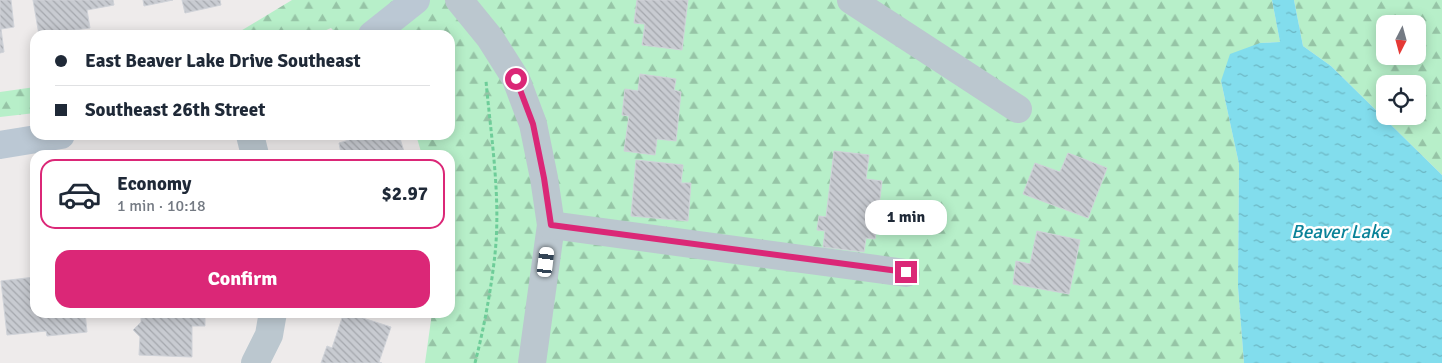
<!DOCTYPE html>
<meta charset="utf-8">
<style>
:root{--surface:#fff;--page:#f2f2f3;--text:#1f2937;--muted:#747a83;--line:#e0e1e3;--accent:#db2777}
body{margin:0;font-family:Signika,sans-serif;background:var(--page);color:var(--text);height:100vh;display:flex;flex-direction:column;font-size:19px;white-space:nowrap}
*{box-sizing:border-box;margin:0}
p{font-size:16px;color:var(--muted)}
.icon{flex:none;width:28px;height:28px;fill:none;stroke:currentColor;stroke-width:2;stroke-linecap:round;stroke-linejoin:round}
.map{position:relative;flex:1;overflow:hidden}
.drawer{position:absolute;left:30px;top:150px;width:425px;height:168px;display:flex;flex-direction:column;background:var(--surface);border-radius:15px;box-shadow:0 2px 12px #0003}
.drawer>*{flex:none}
.top-card{position:absolute;left:30px;top:30px;width:425px;height:110px;border-radius:15px;box-shadow:0 2px 12px #0003;display:grid;align-content:center;height:110px;padding:0 25px;background:var(--surface)}
.needle{width:32px;rotate:186deg}
.buttons{position:absolute;left:1376px;top:15px;display:grid;gap:10px}
.buttons a{display:grid;place-items:center;width:50px;height:50px;border-radius:10px;background:var(--surface);box-shadow:0 2px 12px #0003;font-size:25px}
.end{position:absolute;width:22px;height:22px;margin:-11px;border:6px solid #db2777;background:#fff;box-shadow:0 0 0 2px #fff}
.from{border-radius:50%}
.bubble{position:absolute;height:35px;border-radius:15px;background:var(--surface);box-shadow:0 2px 12px #0003;font-size:16px;font-weight:700;line-height:35px;text-align:center}
.car{position:absolute;width:15px;height:30px;margin:-15px -8px;border-radius:6px;box-shadow:0 0 4px 1px #0007;background:linear-gradient(#fff 24%,#345 0 40%,#fff 0 76%,#345 0 86%,#fff 0)}
.top-card b{display:flex;align-items:center;gap:18px;height:48px;font-size:19px}
.top-card b+b{border-top:1px solid var(--line)}
.top-card i{width:12px;height:12px;background:var(--text)}
ul{padding:9px 0 0;list-style:none}
li{display:flex;align-items:center;gap:15px;height:70px;margin:0 10px 8px;padding:0 15px;border:2px solid transparent;border-radius:15px}
li div{flex:1}
li b{display:block;font-size:19px}
li em{font-style:normal;font-weight:700}
li.active{border-color:var(--accent)}
li>.icon{width:45px;height:45px;stroke-width:1.5}
.cta{display:flex;gap:10px;margin-top:auto;padding:10px 25px}
.cta a{flex:1;height:58px;border-radius:15px;background:var(--accent);color:#fff;font-size:20px;font-weight:700;line-height:58px;text-align:center}
.map>svg:first-child{display:block}
</style>
<div class="map">
<svg width="1442" height="363" viewBox="0 0 1442 363">
<defs>
<pattern id="forest-firs" width="22" height="20" patternUnits="userSpaceOnUse" patternTransform="scale(1.25)"><rect width="22" height="20" fill="#b7efc9"/><path d="M5 1l3.5 6h-7zM16 11l3.5 6h-7z" fill="#96c4a6"/></pattern>
<pattern id="water-ripples" width="26" height="14" patternUnits="userSpaceOnUse" patternTransform="scale(1.25)"><rect width="26" height="14" fill="#82dded"/><path d="M2 4q2-2 4 0t4 0M15 11q2-2 4 0t4 0" fill="none" stroke="#6cb6c3"/></pattern>
<pattern id="building-back-hatch" width="6" height="6" patternUnits="userSpaceOnUse" patternTransform="scale(1.25)"><rect width="6" height="6" fill="#c8cbd1"/><path d="M-1 5l2 2M0 0l6 6M5-1l2 2" fill="none" stroke="#a4a7ad"/></pattern>
</defs>
<rect width="100%" height="100%" fill="#eeebeb"/>
<g fill="url(#forest-firs)" fill-rule="evenodd">
<polygon points="292,0 1272,0 1280,42 1260,43 1221,81 1239,164 1238,287 1244,363 425,363 432,313 450,312 450,155 422,155 416,135 450,135 450,35 338,35 331,28 315,35 234,35"/>
<path d="M1294,0H1442V175L1331,66L1303,46ZM1385,24H1418V56H1385ZM1385,84H1418V116H1385Z"/>
<polygon points="35,87 35,113 0,117 0,92"/>
</g>
<polygon fill="url(#water-ripples)" points="1272,0 1294,0 1303,46 1331,66 1442,175 1442,363 1244,363 1238,287 1239,164 1221,81 1230,54 1260,43 1280,42"/>
<g fill="url(#building-back-hatch)" stroke="#cfd2d8">
<polygon points="0,0 11,0 14,27 1,29 4,52 0,53"/>
<polygon points="33,0 113,0 114,5 87,10 90,28 58,32 59,35 39,35"/>
<polygon points="143,0 173,0 144,6"/>
<polygon points="182,0 220,0 221,5 185,13"/>
<polygon points="637,0 688,0 682,50 642,45 645,24 634,23"/>
<polygon points="640,74 676,79 674,90 681,92 676,141 657,139 655,155 624,151 629,116 622,115 625,89 638,91"/>
<polygon points="348,135 399,135 405,155 335,155 341,153 339,143 349,140"/>
<polygon points="834,151 869,155 866,179 882,181 875,239 866,238 864,252 823,247 825,231 817,230 819,216 826,217"/>
<polygon points="1068,153 1107,168 1088,218 1023,194 1035,163 1060,172"/>
<polygon points="636,160 683,165 681,183 691,183 688,221 631,216"/>
<polygon points="1037,231 1080,240 1069,294 1013,284 1016,261 1030,264"/>
<polygon points="35,277 35,312 85,312 87,332 47,336 46,331 7,335 1,281"/>
<polygon points="141,312 205,312 205,326 192,326 192,357 139,355 140,337 133,330 141,322"/>
<polygon points="344,312 391,327 379,362 382,363 321,363 327,346 332,348"/>
</g>
<g fill="none" stroke-linecap="round" stroke-linejoin="round">
<path stroke="#6ecd99" stroke-width="3" stroke-dasharray="4 2.5" stroke-linecap="butt" d="M475,363C484,328 491,290 495,254C501,197 491,137 486,81"/>
<g stroke="#bbc7cf" stroke-width="28">
<polyline points="459,0 490,38 516,79 533,124 544,178 551,225 532,363"/>
<polyline points="851,0 1018,109"/>
<polyline points="250,135 255,155"/>
<polyline points="551,225 906,273"/>
<polyline points="255,363 269,335 273,312"/>
</g>
<g stroke="#bbc8d4" stroke-width="28">
<polyline points="372,35 416,0"/>
<polyline points="0,145 61,135"/>
</g>
</g>
<g fill="none" stroke-linecap="round" stroke-linejoin="round">
<polyline stroke="#db2777" stroke-width="6" points="516,79 533,124 544,178 551,225 906,272"/>
</g>
<g text-anchor="middle" stroke-width="5" stroke-linejoin="round" paint-order="stroke">
<g font-size="19" font-style="italic" fill="#098298" stroke="#fff">
<text x="1340" y="238">Beaver Lake</text>
</g>
</g>
</svg>
<div class="buttons">
<a><svg class="needle" viewBox="-14 -14 28 28"><path d="M0-13l5 13h-10z" fill="#e53935"/><path d="M0 13l5-13h-10z" fill="#747a83"/></svg></a>
<a><svg class="icon" aria-label="locate" viewBox="0 0 24 24"><circle cx="12" cy="12" r="6"/><path d="M12 2v4M12 18v4M2 12h4M18 12h4"/></svg></a>
</div>
<i class="end from" style="left:516px;top:79px"></i>
<i class="end" style="left:906px;top:272px"></i>
<div class="bubble" style="left:865px;top:200px;width:82px">1 min</div>
<i class="car" style="left:546px;top:262px;rotate:7deg"></i>
<div class="top-card">
<b><i class="from"></i>East Beaver Lake Drive Southeast</b>
<b><i></i>Southeast 26th Street</b>
</div>
<section class="drawer">
<ul>
<li class="active"><svg class="icon" aria-label="car" viewBox="0 0 24 24"><path d="M5 17H2v-5l4-1 3-4h7l3 4 3 1v5h-3M9 17h6M6 11h13"/><circle cx="7" cy="17" r="2"/><circle cx="17" cy="17" r="2"/></svg><div><b>Economy</b><p>1 min · 10:18</p></div><em>$2.97</em></li>
</ul>
<div class="cta"><a>Confirm</a></div>
</section>
</div>
